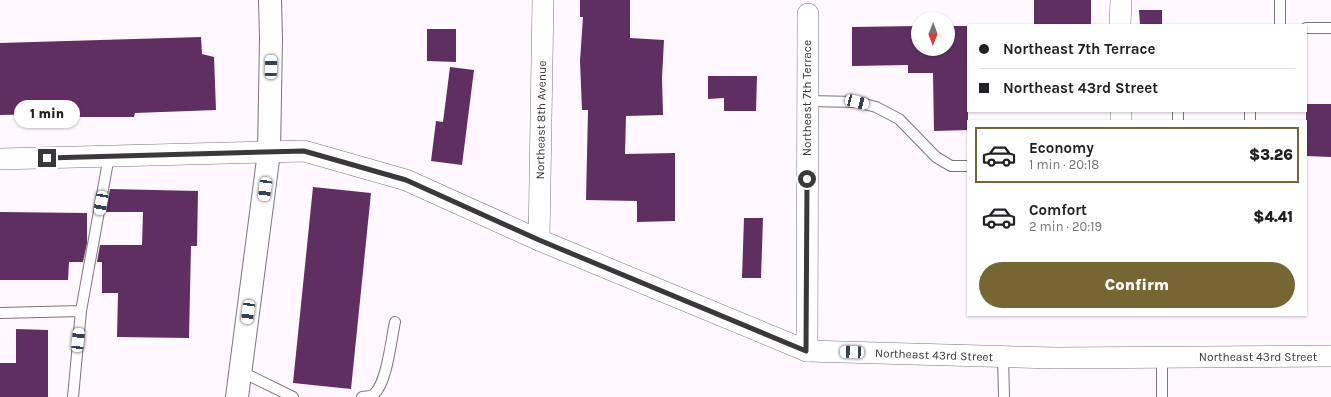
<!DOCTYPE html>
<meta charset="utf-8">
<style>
:root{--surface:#fff;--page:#f6f6f6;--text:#202124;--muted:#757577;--line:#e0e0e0;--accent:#766634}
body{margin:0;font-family:Karla,sans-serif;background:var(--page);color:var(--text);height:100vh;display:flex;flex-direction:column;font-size:15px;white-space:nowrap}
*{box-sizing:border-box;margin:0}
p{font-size:13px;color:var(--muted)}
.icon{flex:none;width:22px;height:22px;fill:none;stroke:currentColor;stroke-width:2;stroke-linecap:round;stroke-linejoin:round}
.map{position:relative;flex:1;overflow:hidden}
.drawer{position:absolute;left:967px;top:120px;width:340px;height:196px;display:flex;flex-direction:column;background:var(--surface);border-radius:0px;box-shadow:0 1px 3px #0004}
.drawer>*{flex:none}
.hud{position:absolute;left:967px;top:24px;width:340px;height:88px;border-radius:0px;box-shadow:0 1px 3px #0004;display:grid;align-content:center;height:88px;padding:0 12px;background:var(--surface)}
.needle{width:26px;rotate:181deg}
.tools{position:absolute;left:911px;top:12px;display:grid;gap:8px}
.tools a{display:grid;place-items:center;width:44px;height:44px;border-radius:50%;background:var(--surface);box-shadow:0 1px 3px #0004;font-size:20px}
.end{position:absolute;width:18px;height:18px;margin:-9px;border:5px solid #3b383b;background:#fff;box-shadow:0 0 0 2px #fff}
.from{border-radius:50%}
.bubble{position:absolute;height:28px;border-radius:14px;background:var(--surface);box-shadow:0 1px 3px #0004;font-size:13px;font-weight:800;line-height:28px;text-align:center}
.car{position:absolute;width:12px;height:24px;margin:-12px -6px;border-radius:5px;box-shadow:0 0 3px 1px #0007;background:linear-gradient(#fff 24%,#345 0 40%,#fff 0 76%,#345 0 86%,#fff 0)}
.hud b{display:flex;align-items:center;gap:14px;height:38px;font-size:15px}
.hud b+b{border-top:1px solid var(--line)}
.hud i{width:10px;height:10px;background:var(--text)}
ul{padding:7px 0 0;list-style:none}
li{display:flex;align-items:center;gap:12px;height:56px;margin:0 8px 6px;padding:0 4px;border:2px solid transparent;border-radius:0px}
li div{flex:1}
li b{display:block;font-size:15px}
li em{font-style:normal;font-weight:800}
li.selected{border-color:var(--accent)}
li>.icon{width:36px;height:36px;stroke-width:1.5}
.action{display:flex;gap:8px;margin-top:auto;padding:8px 12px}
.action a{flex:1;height:46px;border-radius:24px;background:var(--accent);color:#fff;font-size:16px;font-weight:800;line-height:46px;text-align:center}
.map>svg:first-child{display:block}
</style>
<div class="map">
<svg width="1331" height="397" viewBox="0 0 1331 397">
<rect width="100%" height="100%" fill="#fff9ff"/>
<g fill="#5f2f61">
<polygon points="580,0 630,0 630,38 664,40 662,78 663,115 626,116 625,154 675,153 675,221 637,222 637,201 586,200 588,110 582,110 580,61 583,17 580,17"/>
<rect x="1034" y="0" width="57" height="25"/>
<polygon points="1139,10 1162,10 1162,25 1140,25"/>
<polygon points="918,26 918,49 948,49 948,26 968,26 968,130 934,131 933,73 908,73 908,65 852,66 852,27"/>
<polygon points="427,29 456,29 456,62 427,61"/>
<polygon points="201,37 202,54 214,57 216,110 135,113 134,117 51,117 51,114 0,115 0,43"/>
<polygon points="450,67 474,70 462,165 431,161 436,121 443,122"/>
<polygon points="708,76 757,76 756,111 724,111 724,98 708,99"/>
<polygon points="1306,104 1331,104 1331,157 1306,156"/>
<polygon points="313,187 371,193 351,389 293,383"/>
<polygon points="110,189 198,191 197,246 191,246 189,338 117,337 118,293 102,293 102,262 97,262 100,245 142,245 143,212 106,212"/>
<polygon points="0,212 87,213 87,243 83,262 69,262 68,280 0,280"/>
<polygon points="744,218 763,218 761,278 742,278"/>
<polygon points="16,329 48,330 48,397 0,397 0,363 16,363"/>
</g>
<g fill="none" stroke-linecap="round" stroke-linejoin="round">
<defs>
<g id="lane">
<polyline points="1280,0 1280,25"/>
<polyline points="1306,28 1331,28"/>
<polyline points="807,101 857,102 876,107 899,119 936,157 951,166 968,166"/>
<polyline points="1178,111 1178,121"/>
<polyline points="1250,111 1250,121"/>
<polyline points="81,311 109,156"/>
<polyline points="0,313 81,311 73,397"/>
<polyline points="1003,357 1004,397"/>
<polyline points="1162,357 1162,397"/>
<polyline points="240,371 293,397"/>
<path d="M362,397C366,396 371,397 374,394C387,383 391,340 395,322"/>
</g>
<g id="street">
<polyline points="1120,25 1121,0"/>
<polyline points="1121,111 1121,121"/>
<polyline points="0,159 304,151 406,180 539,240 807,351 1055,358 1331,356"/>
<polyline points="539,240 543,0"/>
<polyline points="807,351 808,14"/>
</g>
<polyline id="secondary" points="237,397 269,152 271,38 270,0"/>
</defs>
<use href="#lane" stroke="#7b767b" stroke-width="12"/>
<use href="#street" stroke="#7b767b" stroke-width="22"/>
<use href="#secondary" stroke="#7b767b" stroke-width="24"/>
<use href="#lane" stroke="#fff" stroke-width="10"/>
<use href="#street" stroke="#fff" stroke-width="21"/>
<use href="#secondary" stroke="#fff" stroke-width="22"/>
</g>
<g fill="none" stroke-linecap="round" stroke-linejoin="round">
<polyline stroke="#3b383b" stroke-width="5" points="47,158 304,151 406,180 539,240 806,351 807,179"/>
</g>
<g text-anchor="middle" stroke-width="4" stroke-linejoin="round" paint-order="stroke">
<g font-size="12" fill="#3b383b" stroke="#fff">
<text transform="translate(807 98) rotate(-90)" y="4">Northeast 7th Terrace</text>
<text transform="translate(541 120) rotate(-89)" y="4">Northeast 8th Avenue</text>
<text transform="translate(934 355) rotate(2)" y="4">Northeast 43rd Street</text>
<text x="1258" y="361">Northeast 43rd Street</text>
</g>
</g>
</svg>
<div class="tools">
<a><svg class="needle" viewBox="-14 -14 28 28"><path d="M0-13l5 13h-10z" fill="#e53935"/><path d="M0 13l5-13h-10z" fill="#757577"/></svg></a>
</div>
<i class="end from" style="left:807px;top:179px"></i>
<i class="end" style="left:47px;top:158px"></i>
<div class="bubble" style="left:14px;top:100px;width:66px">1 min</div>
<i class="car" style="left:271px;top:67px;rotate:1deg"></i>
<i class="car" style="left:857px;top:102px;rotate:105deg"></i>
<i class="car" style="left:265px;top:189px;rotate:187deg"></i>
<i class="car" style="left:101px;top:203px;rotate:190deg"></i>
<i class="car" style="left:248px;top:312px;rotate:188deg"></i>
<i class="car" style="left:78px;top:340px;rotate:6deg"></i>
<i class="car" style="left:852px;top:352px;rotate:272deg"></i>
<div class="hud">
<b><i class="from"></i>Northeast 7th Terrace</b>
<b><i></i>Northeast 43rd Street</b>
</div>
<section class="drawer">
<ul>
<li class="selected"><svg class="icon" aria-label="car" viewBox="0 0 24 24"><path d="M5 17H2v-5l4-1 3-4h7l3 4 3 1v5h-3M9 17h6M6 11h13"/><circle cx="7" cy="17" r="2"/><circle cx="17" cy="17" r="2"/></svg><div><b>Economy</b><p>1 min · 20:18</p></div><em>$3.26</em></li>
<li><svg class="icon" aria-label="car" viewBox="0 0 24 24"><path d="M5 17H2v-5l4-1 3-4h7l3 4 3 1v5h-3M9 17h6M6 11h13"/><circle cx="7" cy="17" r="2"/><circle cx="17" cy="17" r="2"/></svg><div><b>Comfort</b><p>2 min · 20:19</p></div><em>$4.41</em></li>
</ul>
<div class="action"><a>Confirm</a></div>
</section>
</div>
